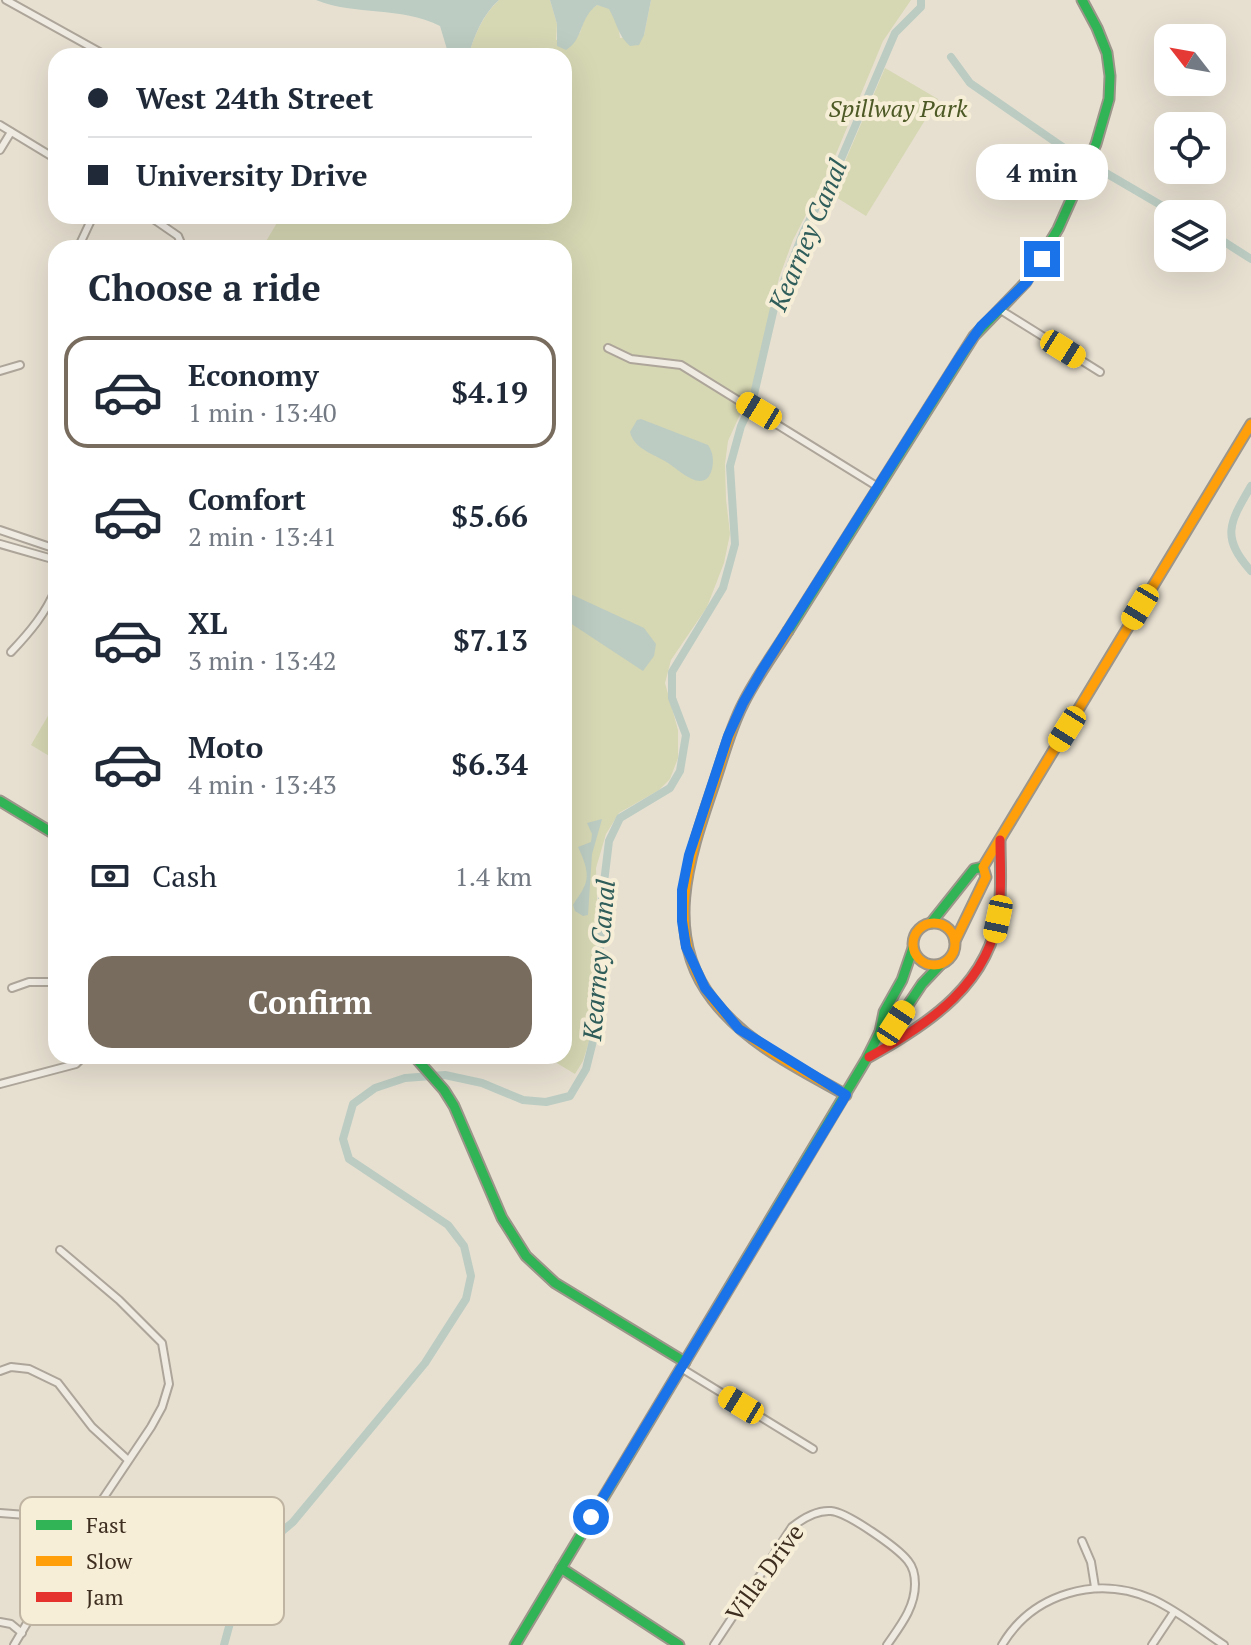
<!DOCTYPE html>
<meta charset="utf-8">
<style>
:root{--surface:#fff;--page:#f2f2f3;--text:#1f2937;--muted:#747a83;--line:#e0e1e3;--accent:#786c5e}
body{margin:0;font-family:"PT Serif",serif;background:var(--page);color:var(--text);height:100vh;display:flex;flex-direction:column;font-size:30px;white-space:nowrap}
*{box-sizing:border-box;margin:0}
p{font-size:26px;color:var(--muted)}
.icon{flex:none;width:44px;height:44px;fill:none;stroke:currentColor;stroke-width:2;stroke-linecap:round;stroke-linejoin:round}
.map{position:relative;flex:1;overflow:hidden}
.panel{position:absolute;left:48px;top:240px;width:524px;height:824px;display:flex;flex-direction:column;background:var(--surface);border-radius:24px;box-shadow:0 8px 32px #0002}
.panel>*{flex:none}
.top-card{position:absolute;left:48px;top:48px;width:524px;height:176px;border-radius:24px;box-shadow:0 8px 32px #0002;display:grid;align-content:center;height:176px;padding:0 40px;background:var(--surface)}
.needle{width:52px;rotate:301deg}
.fabs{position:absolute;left:1154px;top:24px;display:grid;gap:16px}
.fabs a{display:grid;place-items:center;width:72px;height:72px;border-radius:16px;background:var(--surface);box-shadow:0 8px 32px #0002;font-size:40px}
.end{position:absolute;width:36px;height:36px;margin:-18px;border:10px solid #1a73e8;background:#fff;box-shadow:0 0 0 4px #fff}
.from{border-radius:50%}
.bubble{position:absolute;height:56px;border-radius:24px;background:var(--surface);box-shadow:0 8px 32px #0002;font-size:26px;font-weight:700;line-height:56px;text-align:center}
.car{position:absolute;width:24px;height:48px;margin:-24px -12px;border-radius:10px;box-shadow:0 0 6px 2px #0007;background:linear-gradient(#f5c518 24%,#345 0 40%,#f5c518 0 76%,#345 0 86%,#f5c518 0)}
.top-card b{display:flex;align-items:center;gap:28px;height:76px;font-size:30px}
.top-card b+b{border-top:2px solid var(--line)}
.top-card i{width:20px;height:20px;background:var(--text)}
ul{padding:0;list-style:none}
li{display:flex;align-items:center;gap:24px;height:112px;margin:0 16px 12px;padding:0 24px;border:4px solid transparent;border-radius:24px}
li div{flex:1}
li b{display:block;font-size:30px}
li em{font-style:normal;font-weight:700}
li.current{border-color:var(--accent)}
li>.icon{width:72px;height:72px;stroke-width:1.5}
h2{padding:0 40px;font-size:36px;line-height:96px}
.pay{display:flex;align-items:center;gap:20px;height:88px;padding:0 40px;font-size:30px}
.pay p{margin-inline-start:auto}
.cta{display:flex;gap:16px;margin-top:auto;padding:16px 40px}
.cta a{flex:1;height:92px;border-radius:24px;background:var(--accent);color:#fff;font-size:32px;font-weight:700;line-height:92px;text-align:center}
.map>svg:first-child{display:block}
</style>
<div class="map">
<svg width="1251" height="1645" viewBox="0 0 1251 1645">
<rect width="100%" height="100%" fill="#e7e0d1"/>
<g fill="#d6d7b3">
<path d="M499,0H550L557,24L556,40L580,33L586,13L597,5L609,7L618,24L620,38L644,35L651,0H911L883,41L831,166L793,240L779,278L756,379L728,441L725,464L726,499L730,534L724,563L707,607L671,660L665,683L678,730V758L670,779L659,790L619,813L606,834L596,868L598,927L591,1035L583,1061L575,1074L545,1056H564V248H262L281,216H564V56H468C475,35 482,16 499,0Z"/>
<polygon points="885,68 938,99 866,216 831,194"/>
<polygon points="56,702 56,760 31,745"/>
</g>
<g fill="#bcccc2">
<path d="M316,0H499C482,15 475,35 468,56H449L440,26C400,6 356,16 316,0Z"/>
<path d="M550,0H651L644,35L639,45L630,46C618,36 617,23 609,9L597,5C579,18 584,39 566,50L557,46V24Z"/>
<path d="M641,419L708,445C713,452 714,461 712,469C705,496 679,470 668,463C654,454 634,449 630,432L637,420Z"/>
<polygon points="564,591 644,628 656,644 654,656 643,671 564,619"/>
<path d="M602,819L592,854L588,915L583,916L575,911L573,905C576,899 581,894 584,887C591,874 583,858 578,847L591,842L592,834L587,823Z"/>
</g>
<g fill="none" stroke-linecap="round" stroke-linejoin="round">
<g stroke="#bcccc2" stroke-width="8">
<polyline points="951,57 970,83 1070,152 1176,214"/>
<polyline points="1212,234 1251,259"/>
<path d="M1251,486C1230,522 1220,537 1251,571"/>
<polyline points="224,1645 243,1575 254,1555 293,1522 425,1363 466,1299 471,1276 464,1246 448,1225 349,1159 343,1139 353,1104 375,1088 405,1078 445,1075 482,1083 523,1100 546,1102 570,1096 586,1069 597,1025 602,899 609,841 620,818 670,788 680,771 686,735 672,698 672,672 723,588 735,544 730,466 741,426 752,403 775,304 804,231 841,159 895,33 921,7 921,0"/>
</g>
<defs>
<g id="street">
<polyline points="6,0 107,56"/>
<polyline points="0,125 56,159"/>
<polyline points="0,150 11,132"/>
<polyline points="149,216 178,236 183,248"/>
<polyline points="78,248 93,216"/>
<polyline points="999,309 1100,372"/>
<polyline points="608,348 631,359 681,365 878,487"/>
<polyline points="0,371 20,365"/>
<polyline points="0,530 56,549"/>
<polyline points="0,544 56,560"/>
<path d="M11,652C30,632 46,613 56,588"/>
<polyline points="12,988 29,982 56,982"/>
<polyline points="0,1084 76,1064 84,1056"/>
<polyline points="681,1368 813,1449"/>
<polyline points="0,1371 11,1367 29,1369 58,1383 92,1427 128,1460"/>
<polyline points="0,1513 65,1518 84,1527"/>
<polyline points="1082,1541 1091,1562 1095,1587"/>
<polyline points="0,1622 11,1624 22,1633"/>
<polyline points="14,1645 84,1527 151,1427 162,1407 169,1384 162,1343 119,1300 60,1250"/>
<path d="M714,1645L792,1527C802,1519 817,1510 831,1511C847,1512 898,1548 908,1561C913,1567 915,1576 915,1584C915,1608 900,1626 887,1645"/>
<path d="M1002,1645C1033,1593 1097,1575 1152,1599C1177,1610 1201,1630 1224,1645"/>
<polyline points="1152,1645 1174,1612"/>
</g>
<g id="fast">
<polyline points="788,631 974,336 1026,282 1058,229 1096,144 1109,99 1110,76 1107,53 1097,28 1082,0"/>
<polyline points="0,801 56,835"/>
<polyline points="931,923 974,869 983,867"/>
<polyline points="880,1032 896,1023 922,984 940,965"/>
<polyline points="414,1056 444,1090 454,1106 502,1218 526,1256 555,1283 685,1362"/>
<polyline points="561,1568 679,1645"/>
<polyline points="515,1645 867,1058 880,1032 884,1012 902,980 913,948"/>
</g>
<g id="slow">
<path d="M788,631C773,655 755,679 743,704C730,729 723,758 714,784C690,855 661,934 713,1000C747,1044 798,1068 846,1095"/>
<circle cx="934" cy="944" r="21"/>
<polyline points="955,941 986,877 983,867 1251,424"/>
</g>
<path id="jam" d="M869,1057C929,1024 991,983 999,909C1002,886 1000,863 1000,840"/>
</defs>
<use href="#street" stroke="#ada599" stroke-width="10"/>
<use href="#fast" stroke="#9c958a" stroke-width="13"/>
<use href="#slow" stroke="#9c958a" stroke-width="13"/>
<use href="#jam" stroke="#9c958a" stroke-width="13"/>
<use href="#street" stroke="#efebe3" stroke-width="6"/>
<use href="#fast" stroke="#30b455" stroke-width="9"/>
<use href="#slow" stroke="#ff9f0a" stroke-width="9"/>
<use href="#jam" stroke="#e5322d" stroke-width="9"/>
</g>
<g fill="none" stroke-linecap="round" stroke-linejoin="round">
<polyline stroke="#1a73e8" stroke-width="10" points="591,1517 846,1095 739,1029 705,988 686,947 682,921 682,890 689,855 728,736 743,703 762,670 961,355 981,326 1027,282 1042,259"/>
</g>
<g text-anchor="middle" stroke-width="8" stroke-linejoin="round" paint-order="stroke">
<g font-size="24" font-style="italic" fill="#4d5a26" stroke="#f7eed8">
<text x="898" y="117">Spillway Park</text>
</g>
<g font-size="24" fill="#3d2e20" stroke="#f7eed8">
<text transform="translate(765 1573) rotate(-54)" y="8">Villa Drive</text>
</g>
<g font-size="26" font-style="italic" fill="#2f5d5a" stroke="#f7eed8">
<text transform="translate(808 235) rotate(-67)" y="9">Kearney Canal</text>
<text transform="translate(599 960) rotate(-85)" y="9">Kearney Canal</text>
</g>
</g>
<rect x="20" y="1497" width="264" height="128" rx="12" fill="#f7eed8" stroke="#bfb4a1" stroke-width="2"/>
<rect x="36" y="1520" width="36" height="10" fill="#30b455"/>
<rect x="36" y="1556" width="36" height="10" fill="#ff9f0a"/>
<rect x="36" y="1592" width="36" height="10" fill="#e5322d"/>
<g font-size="22" fill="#3d2e20">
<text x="86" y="1533">Fast</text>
<text x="86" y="1569">Slow</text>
<text x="86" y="1605">Jam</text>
</g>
</svg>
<div class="fabs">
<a><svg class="needle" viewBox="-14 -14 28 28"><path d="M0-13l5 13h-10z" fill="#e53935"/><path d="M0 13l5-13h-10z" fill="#747a83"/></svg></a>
<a><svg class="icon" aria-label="locate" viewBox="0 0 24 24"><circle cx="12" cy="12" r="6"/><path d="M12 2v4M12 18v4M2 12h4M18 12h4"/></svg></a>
<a><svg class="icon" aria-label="layers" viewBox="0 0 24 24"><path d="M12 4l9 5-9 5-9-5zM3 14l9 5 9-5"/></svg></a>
</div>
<i class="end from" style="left:591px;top:1517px"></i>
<i class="end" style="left:1042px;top:259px"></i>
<div class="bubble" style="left:976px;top:144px;width:132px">4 min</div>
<i class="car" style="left:1063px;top:349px;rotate:122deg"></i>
<i class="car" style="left:759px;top:411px;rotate:301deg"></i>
<i class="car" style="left:1140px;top:607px;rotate:211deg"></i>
<i class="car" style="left:1067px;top:729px;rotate:212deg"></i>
<i class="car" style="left:998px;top:919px;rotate:192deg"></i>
<i class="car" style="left:896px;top:1023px;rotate:33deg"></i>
<i class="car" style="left:741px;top:1405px;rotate:301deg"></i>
<div class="top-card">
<b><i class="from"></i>West 24th Street</b>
<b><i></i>University Drive</b>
</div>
<section class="panel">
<h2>Choose a ride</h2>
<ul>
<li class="current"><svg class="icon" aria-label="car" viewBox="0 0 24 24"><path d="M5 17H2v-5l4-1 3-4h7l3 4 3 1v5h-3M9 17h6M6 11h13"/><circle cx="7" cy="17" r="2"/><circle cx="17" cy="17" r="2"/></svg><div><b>Economy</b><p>1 min · 13:40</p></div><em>$4.19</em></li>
<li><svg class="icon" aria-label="car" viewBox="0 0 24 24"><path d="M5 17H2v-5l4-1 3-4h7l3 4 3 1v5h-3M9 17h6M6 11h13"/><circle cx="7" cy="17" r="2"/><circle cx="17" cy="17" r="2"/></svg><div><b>Comfort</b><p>2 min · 13:41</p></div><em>$5.66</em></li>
<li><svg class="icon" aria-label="car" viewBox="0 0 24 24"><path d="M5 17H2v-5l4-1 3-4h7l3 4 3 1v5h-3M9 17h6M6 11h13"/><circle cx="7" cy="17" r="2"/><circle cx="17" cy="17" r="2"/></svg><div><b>XL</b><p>3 min · 13:42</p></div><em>$7.13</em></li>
<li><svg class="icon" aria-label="car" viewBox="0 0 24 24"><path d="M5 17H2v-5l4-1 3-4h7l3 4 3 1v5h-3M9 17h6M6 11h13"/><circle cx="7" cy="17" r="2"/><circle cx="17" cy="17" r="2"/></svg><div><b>Moto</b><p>4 min · 13:43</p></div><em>$6.34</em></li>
</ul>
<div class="pay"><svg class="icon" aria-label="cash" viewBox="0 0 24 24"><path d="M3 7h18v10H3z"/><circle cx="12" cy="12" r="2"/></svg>Cash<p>1.4 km</p></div>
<div class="cta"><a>Confirm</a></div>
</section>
</div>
